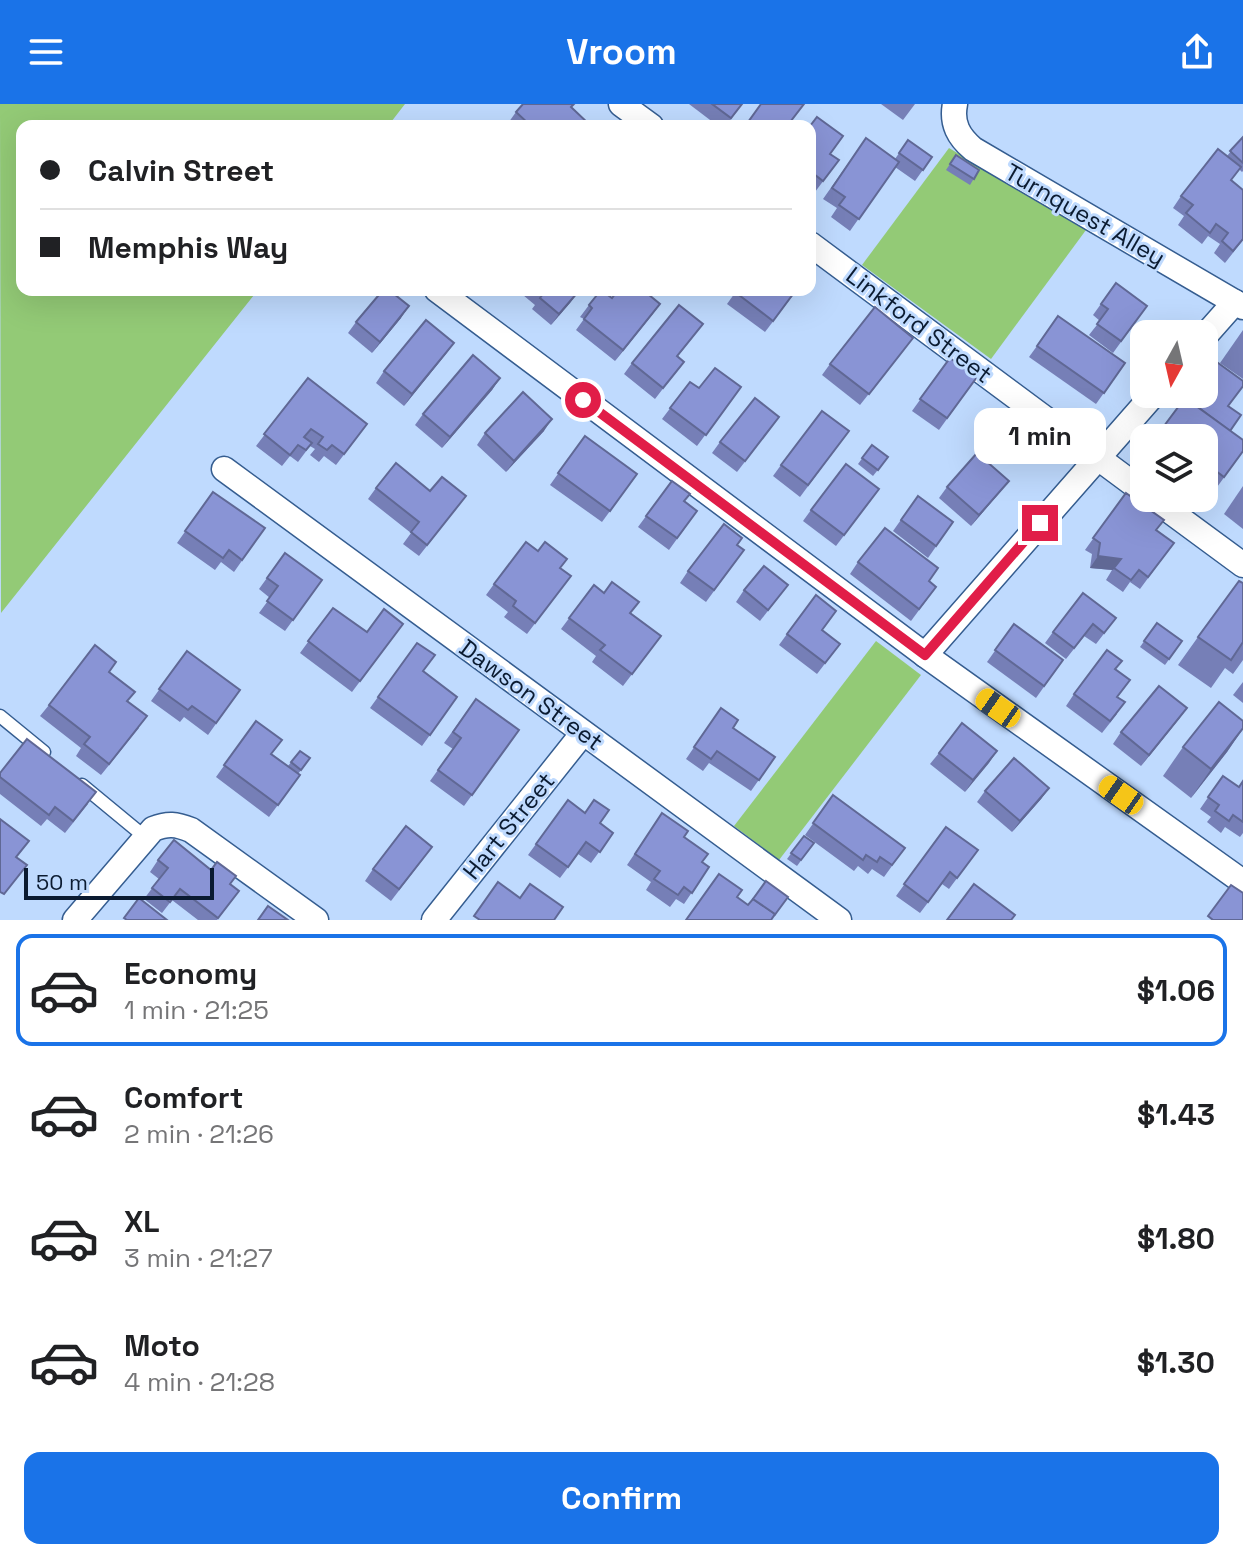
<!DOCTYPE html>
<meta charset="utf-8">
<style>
:root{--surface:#fff;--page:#f6f6f6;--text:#202124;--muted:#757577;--line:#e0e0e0;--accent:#1a73e8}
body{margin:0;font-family:"Space Grotesk",sans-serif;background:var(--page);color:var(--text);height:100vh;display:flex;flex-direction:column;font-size:30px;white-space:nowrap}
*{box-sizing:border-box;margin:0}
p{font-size:26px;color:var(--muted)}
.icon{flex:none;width:44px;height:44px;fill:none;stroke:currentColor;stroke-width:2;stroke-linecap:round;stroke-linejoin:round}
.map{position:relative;height:816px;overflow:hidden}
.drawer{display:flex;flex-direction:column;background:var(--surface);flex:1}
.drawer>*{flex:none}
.banner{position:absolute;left:16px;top:16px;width:800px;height:176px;border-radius:16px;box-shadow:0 8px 32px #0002;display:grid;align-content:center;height:176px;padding:0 24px;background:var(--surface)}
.needle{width:52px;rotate:188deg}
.fabs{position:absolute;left:1130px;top:216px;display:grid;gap:16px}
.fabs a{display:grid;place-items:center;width:88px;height:88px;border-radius:16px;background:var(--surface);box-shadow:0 8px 32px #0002;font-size:40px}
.scale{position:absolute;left:24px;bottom:20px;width:190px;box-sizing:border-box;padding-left:8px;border:4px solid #0b1b31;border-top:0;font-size:22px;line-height:28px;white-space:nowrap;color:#0b1b31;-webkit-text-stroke:6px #bfdafe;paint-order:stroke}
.end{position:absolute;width:36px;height:36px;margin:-18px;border:10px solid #e11d48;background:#fff;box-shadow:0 0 0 4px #fff}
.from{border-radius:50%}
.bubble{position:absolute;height:56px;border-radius:16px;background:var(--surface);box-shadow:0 8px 32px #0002;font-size:26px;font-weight:700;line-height:56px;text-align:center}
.car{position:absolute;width:24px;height:48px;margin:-24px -12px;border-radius:10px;box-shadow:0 0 6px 2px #0007;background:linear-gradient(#f5c518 24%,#345 0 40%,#f5c518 0 76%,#345 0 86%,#f5c518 0)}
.banner b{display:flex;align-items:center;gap:28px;height:76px;font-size:30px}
.banner b+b{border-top:2px solid var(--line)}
.banner i{width:20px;height:20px;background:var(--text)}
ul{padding:14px 0 0;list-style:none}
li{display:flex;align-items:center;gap:24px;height:112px;margin:0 16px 12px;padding:0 8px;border:4px solid transparent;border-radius:16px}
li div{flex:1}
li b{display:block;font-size:30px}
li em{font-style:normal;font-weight:700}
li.active{border-color:var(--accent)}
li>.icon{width:72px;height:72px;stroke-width:1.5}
.action{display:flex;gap:16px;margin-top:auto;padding:16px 24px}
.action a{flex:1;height:92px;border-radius:16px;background:var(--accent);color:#fff;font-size:32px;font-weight:700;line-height:92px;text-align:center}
header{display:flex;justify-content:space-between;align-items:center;height:104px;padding:0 24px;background:var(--accent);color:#fff;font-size:36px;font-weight:700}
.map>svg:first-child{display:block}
</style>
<header><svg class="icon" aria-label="menu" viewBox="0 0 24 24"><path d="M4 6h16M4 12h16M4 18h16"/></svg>Vroom<svg class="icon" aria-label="share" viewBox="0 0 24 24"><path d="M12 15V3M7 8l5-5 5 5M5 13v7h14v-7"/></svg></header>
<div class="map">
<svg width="1243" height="816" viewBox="0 0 1243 816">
<rect width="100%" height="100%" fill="#bfdafe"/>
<g fill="#93ca76">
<polygon points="0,0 405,0 388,22 22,22 22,186 258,186 1,509"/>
<polygon points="949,44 1086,126 991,255 862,161"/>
<polygon points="876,537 921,571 779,756 734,722"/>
</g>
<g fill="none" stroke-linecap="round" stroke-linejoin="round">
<defs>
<g id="service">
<polyline points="0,612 44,648"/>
<polyline points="82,681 145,733"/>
</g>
<g id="minor">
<polyline points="621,0 651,22"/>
<path d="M955,0C951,20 959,33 973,45L1243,203"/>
<polyline points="810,140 1144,388"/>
<polyline points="437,186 925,551 1243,778"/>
<polyline points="1204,233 1235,198"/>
<polyline points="224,365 839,816"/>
<polyline points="1152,394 1243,461"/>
<polyline points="925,551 1154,290"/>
<path d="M75,816L153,725C168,719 176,720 191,726L316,816"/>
<polyline points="434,816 583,629"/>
</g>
</defs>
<use href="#service" stroke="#355d90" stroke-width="15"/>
<use href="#minor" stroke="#355d90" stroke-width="27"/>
<use href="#service" stroke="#fff" stroke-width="12"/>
<use href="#minor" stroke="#fff" stroke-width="24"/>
</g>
<g fill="#767fb7">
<polygon points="689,0 742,0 726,22 718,22"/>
<polygon points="881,0 915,0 903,16"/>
<polygon points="575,6 591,22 506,22 516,8"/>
<polygon points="810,22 830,50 839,56 815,88 810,85"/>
<polygon points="1243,33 1243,67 1242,68 1239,65 1231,76 1243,136 1225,159 1214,149 1220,140 1208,132 1202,140 1178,121 1184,112 1173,104 1181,92 1227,52"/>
<polygon points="866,34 895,55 908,36 932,53 915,77 895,63 850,127 831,113 837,104 823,95"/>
<polygon points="956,51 979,66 970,81 946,66"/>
<polygon points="1116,179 1147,202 1113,249 1089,231 1100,217 1093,211"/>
<polygon points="517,186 576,186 578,188 551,221 532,205 535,201"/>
<polygon points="737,186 797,186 765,228 727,200"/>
<polygon points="660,200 615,257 576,226 584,215 580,213 589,201"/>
<polygon points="401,214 372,249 348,229 356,218"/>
<polygon points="703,220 677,253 675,269 655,295 624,270 632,259"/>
<polygon points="1243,226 1243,275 1220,259"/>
<polygon points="913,234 860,301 822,271 830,260"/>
<polygon points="454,239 404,302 376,279 384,267"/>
<polygon points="1037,242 1125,259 1096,300 1029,253"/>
<polygon points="950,254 977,273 939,326 912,307"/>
<polygon points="308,274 359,331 336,361 324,352 319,358 310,351 315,345 310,342 298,358 290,352 282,362 256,342"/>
<polygon points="500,274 492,286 442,344 415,321 423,310"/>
<polygon points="690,278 699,284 741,283 697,342 662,315"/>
<polygon points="1185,294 1187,295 1228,302 1230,327 1228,368 1204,401 1195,394 1204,394 1204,334 1155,334"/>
<polygon points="771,324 737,368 712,349 720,338"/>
<polygon points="544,327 506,368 477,341 485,329"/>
<polygon points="849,327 800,393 773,372 781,361"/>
<polygon points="585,332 637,370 602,418 550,381"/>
<polygon points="872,341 888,353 873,372 858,360"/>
<polygon points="672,377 684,398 697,407 669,446 638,423"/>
<polygon points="1243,382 1243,425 1224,410"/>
<polygon points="947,383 1000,388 971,422 939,394"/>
<polygon points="376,384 430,387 466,392 419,452 403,440 411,429 368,395"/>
<polygon points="213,388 265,424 234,468 221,458 215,466 177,439"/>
<polygon points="1126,389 1156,426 1174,439 1140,485 1130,478 1123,488 1106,476 1112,466 1090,464 1092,450 1085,446"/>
<polygon points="918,392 953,418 928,454 893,427"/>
<polygon points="871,396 836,442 803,417 811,406"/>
<polygon points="744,446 706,498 680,479 688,467"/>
<polygon points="285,449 322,476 285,527 259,509 270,494 259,485"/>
<polygon points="858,458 929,477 928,494 911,517 850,470"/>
<polygon points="560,464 571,472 527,530 504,513 508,508 486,491 494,480"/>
<polygon points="1243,479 1243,556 1233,570 1225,564 1211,584 1178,561 1198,533"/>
<polygon points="594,481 661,532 623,582 592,558 596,552 561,525"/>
<polygon points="788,481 760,517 736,498 744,486"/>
<polygon points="333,504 367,528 403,520 352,588 300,549"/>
<polygon points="1116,514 1096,540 1084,532 1066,555 1045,539 1053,528"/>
<polygon points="1157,519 1182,537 1165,561 1140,543"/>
<polygon points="1014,520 1063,556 1036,594 987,558"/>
<polygon points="787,530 840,540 817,570 779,541"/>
<polygon points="417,539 423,568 457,593 422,642 370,604"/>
<polygon points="187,547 240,586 208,631 184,613 180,618 151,597"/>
<polygon points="116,558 109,568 128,598 139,624 101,671 76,652 81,644 40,612 49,601"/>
<polygon points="1116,565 1118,593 1117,610 1102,629 1066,602 1074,590"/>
<polygon points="1243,578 1243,599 1233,591"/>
<polygon points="476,595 519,626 464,702 430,677 453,645 444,639"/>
<polygon points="721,604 733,624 775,653 751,687 709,659 703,667 686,655"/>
<polygon points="1187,604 1141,662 1113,640 1121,628"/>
<polygon points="256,617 272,650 288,662 300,647 310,654 298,670 300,671 269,713 216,673"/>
<polygon points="1243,625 1227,648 1191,694 1163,672 1183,643"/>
<polygon points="997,647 965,688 930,660 939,649"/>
<polygon points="0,669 88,700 65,729 47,715 41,722 0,690"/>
<polygon points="1223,672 1239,683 1243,677 1243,729 1240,733 1225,723 1221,729 1207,718 1211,713 1200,705"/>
<polygon points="1049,684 1041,695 1012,728 977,698 985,687"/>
<polygon points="833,691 905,744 884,773 872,765 868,770 858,762 854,767 805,731"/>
<polygon points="568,696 613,729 591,759 578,750 560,774 528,751"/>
<polygon points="662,709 684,733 702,758 709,763 684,800 676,795 670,803 646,786 651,778 627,761"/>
<polygon points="946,723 978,746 949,785 942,780 920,809 896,792"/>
<polygon points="804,732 814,739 797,762 787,755"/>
<polygon points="424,754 391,797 365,777 373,765"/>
<polygon points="158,756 230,780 239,787 217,816 198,816 172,796 162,809 144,795 159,775 150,768"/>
</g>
<g fill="#606895">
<polygon points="578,188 570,199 551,221 559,210"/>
<polygon points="660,200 652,211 615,257 623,246"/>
<polygon points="409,202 401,214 372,249 380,238"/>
<polygon points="454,239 446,250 404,302 412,290"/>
<polygon points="500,274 492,286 442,344 450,333"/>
<polygon points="552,315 544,327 506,368 514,357"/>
<polygon points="1009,377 1000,388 971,422 979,411"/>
<polygon points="1098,452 1121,455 1113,466 1090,464"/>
<polygon points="1187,604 1179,615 1141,662 1149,651"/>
<polygon points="1243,624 1227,648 1191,694 1211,665"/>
<polygon points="997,647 989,659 965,688 973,676"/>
<polygon points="1049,684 1041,695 1012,728 1020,717"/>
</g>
<g fill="#8994d5" stroke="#606895" stroke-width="2">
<polygon points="523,0 574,0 571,3 591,22 531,22 516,8"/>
<polygon points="712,0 742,0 731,14"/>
<polygon points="761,0 804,0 787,22 747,22 746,21"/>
<polygon points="817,13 843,32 830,50 839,56 823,77 810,67 810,22"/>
<polygon points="1243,33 1243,59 1230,47"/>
<polygon points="866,34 899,58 859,115 839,101 845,93 832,84"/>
<polygon points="908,36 932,53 923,66 899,49"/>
<polygon points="1218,45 1241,63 1231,76 1243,86 1243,135 1233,147 1222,137 1228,129 1216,120 1210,129 1186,109 1193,101 1181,92"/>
<polygon points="956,51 979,66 974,75 950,60"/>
<polygon points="1116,179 1147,202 1121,237 1097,220 1108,205 1101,200"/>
<polygon points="383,186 389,186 409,202 380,238 356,218"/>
<polygon points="538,186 576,186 578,188 559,210 540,194 543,190"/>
<polygon points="601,186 612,194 618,186 643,186 660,200 623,246 584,215 592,204 589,201"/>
<polygon points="737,186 796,186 773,217 735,188"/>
<polygon points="679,201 703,220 677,252 684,258 663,284 632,259"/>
<polygon points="875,203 913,234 869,290 830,260"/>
<polygon points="1058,212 1125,259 1104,289 1037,242"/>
<polygon points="426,216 454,239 412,290 384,267"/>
<polygon points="473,251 500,274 450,333 423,310"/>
<polygon points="950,254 977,273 947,314 920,295"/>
<polygon points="1214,256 1243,277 1243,282 1228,302 1241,311 1230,327 1187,295 1190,290 1204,290 1204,271"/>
<polygon points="715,264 741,283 706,331 670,304 690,278 699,284"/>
<polygon points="308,274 367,320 344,350 332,341 327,346 318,340 323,333 311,325 304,333 312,339 306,346 298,341 290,351 264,330"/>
<polygon points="523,288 552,315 514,357 485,329"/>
<polygon points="755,294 779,313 745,357 720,338"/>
<polygon points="1185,294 1243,336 1243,347 1224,373 1204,358 1204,334 1172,334 1161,326"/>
<polygon points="822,307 849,327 808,381 781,361"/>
<polygon points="585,332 637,370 610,407 558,369"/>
<polygon points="872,341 888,353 878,366 862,354"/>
<polygon points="977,349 1009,377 979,411 947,383"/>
<polygon points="396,359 430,387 442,373 466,392 427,441 411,428 419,418 376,384"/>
<polygon points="846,360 879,385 844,431 811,406"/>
<polygon points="672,377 690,390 684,397 697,407 677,434 646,412"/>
<polygon points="213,388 265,424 242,456 229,446 223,454 185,427"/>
<polygon points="1126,389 1164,416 1156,426 1174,439 1148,473 1139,466 1131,476 1114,464 1121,455 1098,452 1100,439 1093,434"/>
<polygon points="918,392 953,418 936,442 901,416"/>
<polygon points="724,420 742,434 737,441 744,446 714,486 688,467"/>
<polygon points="885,424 938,464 929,477 936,483 919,505 858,458"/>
<polygon points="526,438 538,447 545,438 567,455 560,464 571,472 535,519 513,502 516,497 494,480"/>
<polygon points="285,449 322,476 293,516 267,497 278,482 267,474"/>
<polygon points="764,462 788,481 768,506 744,486"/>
<polygon points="1239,477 1243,479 1243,538 1231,556 1198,533"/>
<polygon points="612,478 639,498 630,509 661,532 632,570 600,546 605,541 569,514 594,481 604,489"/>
<polygon points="1083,489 1116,514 1104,529 1093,520 1074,544 1053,528"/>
<polygon points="816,491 836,507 822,526 840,540 825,559 787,530"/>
<polygon points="333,504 367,528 384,505 403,520 360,577 308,537"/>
<polygon points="1157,519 1182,537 1169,555 1144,537"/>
<polygon points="1014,520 1063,556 1044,582 995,546"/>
<polygon points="417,539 435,551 423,567 457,593 430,631 378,593"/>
<polygon points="95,541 116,558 109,568 135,588 127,597 147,612 109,660 84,640 90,633 49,601"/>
<polygon points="1107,546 1122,557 1115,565 1130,576 1117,593 1125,598 1110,617 1074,590"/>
<polygon points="187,547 240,586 216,619 192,602 188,606 159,585"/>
<polygon points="1159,582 1187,604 1149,651 1121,628"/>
<polygon points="476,595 519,626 472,691 438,666 461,634 453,628"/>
<polygon points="1219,598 1243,617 1243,624 1211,665 1183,643"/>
<polygon points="721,604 738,616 733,624 775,653 759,676 717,647 711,655 694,643"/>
<polygon points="256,617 282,636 271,650 300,671 278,701 224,661"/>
<polygon points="962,619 997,647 973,676 939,649"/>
<polygon points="27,635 96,688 73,717 55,703 49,711 0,673 0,669"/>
<polygon points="300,647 310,654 301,666 291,658"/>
<polygon points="1014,654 1049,684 1020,717 985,687"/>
<polygon points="1223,672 1239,683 1243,677 1243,718 1233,711 1229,717 1215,707 1219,701 1208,693"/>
<polygon points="833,691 905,744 892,761 880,753 877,758 866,751 863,756 813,719"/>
<polygon points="568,696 585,709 594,696 609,706 600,719 613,729 600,748 586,738 568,763 536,740"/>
<polygon points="662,709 688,727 684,733 708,750 702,758 709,763 692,789 684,783 678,791 654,775 660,767 635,750"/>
<polygon points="0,715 29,737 16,753 27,761 4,790 0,788"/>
<polygon points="406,722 432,743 399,785 373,765"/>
<polygon points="946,723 978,746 957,774 950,768 928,798 904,780"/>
<polygon points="804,732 814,739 801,756 791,749"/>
<polygon points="174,736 211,766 217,758 236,772 230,780 239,787 218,814 180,785 170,798 152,784 168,764 158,756"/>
<polygon points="719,770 742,786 737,793 748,801 753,795 775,810 771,816 686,816"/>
<polygon points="766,777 788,793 774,812 775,810 753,795"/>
<polygon points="498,778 520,794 530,780 563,803 554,816 480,816 474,812"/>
<polygon points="974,780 1015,811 1011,816 947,816"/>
<polygon points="1231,781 1243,789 1243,816 1213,816 1208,812"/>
<polygon points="139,794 167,816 127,816 124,814"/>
<polygon points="268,802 288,816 258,816"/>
</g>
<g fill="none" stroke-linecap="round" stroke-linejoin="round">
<polyline stroke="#e11d48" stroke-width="10" points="583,296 925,551 1040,419"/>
</g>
<g text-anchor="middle" stroke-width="6" stroke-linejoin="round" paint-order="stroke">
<g font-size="24" fill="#0b1b31" stroke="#bfdafe">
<text transform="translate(1085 111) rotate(30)" y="8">Turnquest Alley</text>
<text transform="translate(919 221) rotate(37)" y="8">Linkford Street</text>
<text transform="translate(531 591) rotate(36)" y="8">Dawson Street</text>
<text transform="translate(509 722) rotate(-51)" y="8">Hart Street</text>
</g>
</g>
</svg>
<div class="fabs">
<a><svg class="needle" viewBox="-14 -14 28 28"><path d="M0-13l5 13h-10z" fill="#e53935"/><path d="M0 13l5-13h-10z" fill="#757577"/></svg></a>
<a><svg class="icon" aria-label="layers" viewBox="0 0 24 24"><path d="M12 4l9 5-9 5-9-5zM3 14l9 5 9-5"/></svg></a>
</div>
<div class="scale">50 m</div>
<i class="end from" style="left:583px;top:296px"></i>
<i class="end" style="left:1040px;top:419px"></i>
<div class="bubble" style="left:974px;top:304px;width:132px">1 min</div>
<i class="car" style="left:998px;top:604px;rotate:305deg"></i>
<i class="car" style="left:1121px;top:691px;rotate:305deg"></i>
<div class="banner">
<b><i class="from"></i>Calvin Street</b>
<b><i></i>Memphis Way</b>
</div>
</div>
<section class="drawer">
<ul>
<li class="active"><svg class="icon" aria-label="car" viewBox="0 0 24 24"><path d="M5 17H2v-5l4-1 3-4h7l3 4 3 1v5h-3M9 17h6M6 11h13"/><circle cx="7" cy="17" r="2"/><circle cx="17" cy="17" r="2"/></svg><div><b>Economy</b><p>1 min · 21:25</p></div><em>$1.06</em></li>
<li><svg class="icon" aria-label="car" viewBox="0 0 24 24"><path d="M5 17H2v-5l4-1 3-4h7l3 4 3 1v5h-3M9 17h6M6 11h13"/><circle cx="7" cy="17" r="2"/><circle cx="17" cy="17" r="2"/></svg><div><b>Comfort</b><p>2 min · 21:26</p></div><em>$1.43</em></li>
<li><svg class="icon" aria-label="car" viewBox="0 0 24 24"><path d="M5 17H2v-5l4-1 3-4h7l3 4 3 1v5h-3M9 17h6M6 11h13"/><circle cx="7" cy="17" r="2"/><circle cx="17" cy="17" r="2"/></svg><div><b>XL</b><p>3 min · 21:27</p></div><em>$1.80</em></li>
<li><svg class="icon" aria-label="car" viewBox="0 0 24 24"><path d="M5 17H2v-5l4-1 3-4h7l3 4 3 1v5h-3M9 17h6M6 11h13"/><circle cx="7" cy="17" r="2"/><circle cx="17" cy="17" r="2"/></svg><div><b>Moto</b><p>4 min · 21:28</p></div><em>$1.30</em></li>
</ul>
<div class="action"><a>Confirm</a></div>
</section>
